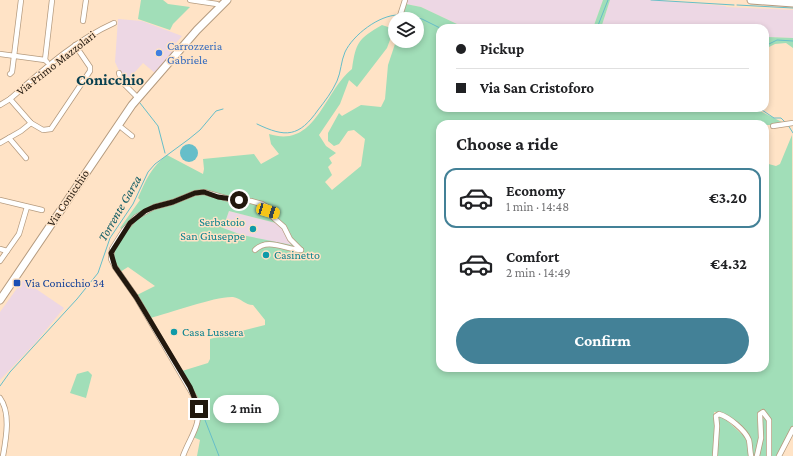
<!DOCTYPE html>
<meta charset="utf-8">
<style>
:root{--surface:#fff;--page:#f6f6f6;--text:#202124;--muted:#757577;--line:#e0e0e0;--accent:#438197}
body{margin:0;font-family:"Crimson Pro",serif;background:var(--page);color:var(--text);height:100vh;display:flex;flex-direction:column;font-size:15px;white-space:nowrap}
*{box-sizing:border-box;margin:0}
p{font-size:13px;color:var(--muted)}
.icon{flex:none;width:22px;height:22px;fill:none;stroke:currentColor;stroke-width:2;stroke-linecap:round;stroke-linejoin:round}
.map{position:relative;flex:1;overflow:hidden}
.panel{position:absolute;left:436px;top:120px;width:333px;height:252px;display:flex;flex-direction:column;background:var(--surface);border-radius:12px;box-shadow:0 2px 6px #0003}
.panel>*{flex:none}
.banner{position:absolute;left:436px;top:24px;width:333px;height:88px;border-radius:12px;box-shadow:0 2px 6px #0003;display:grid;align-content:center;height:88px;padding:0 20px;background:var(--surface)}
.controls{position:absolute;left:388px;top:12px;display:grid;gap:8px}
.controls a{display:grid;place-items:center;width:36px;height:36px;border-radius:50%;background:var(--surface);box-shadow:0 2px 6px #0003;font-size:20px}
.end{position:absolute;width:18px;height:18px;margin:-9px;border:5px solid #22180e;background:#fff;box-shadow:0 0 0 2px #fff}
.from{border-radius:50%}
.bubble{position:absolute;height:28px;border-radius:14px;background:var(--surface);box-shadow:0 2px 6px #0003;font-size:13px;font-weight:700;line-height:28px;text-align:center}
.car{position:absolute;width:12px;height:24px;margin:-12px -6px;border-radius:5px;box-shadow:0 0 3px 1px #0007;background:linear-gradient(#f5c518 24%,#345 0 40%,#f5c518 0 76%,#345 0 86%,#f5c518 0)}
.banner b{display:flex;align-items:center;gap:14px;height:38px;font-size:15px}
.banner b+b{border-top:1px solid var(--line)}
.banner i{width:10px;height:10px;background:var(--text)}
ul{padding:0;list-style:none}
li{display:flex;align-items:center;gap:12px;height:60px;margin:0 8px 6px;padding:0 12px;border:2px solid transparent;border-radius:12px}
li div{flex:1}
li b{display:block;font-size:15px}
li em{font-style:normal;font-weight:700}
li.current{border-color:var(--accent)}
li>.icon{width:36px;height:36px;stroke-width:1.5}
h2{padding:0 20px;font-size:18px;line-height:48px}
.cta{display:flex;gap:8px;margin-top:auto;padding:8px 20px}
.cta a{flex:1;height:46px;border-radius:24px;background:var(--accent);color:#fff;font-size:16px;font-weight:700;line-height:46px;text-align:center}
.map>svg:first-child{display:block}
</style>
<div class="map">
<svg width="793" height="456" viewBox="0 0 793 456">
<rect width="100%" height="100%" fill="#ffe3c6"/>
<g fill="#edd7e4">
<polygon points="407,0 603,0 593,28 479,28 457,24 421,7 406,4"/>
<polygon points="610,0 651,0 726,6 726,7 793,10 793,38 768,37 765,39 765,28 601,28"/>
<polygon points="118,19 142,21 182,36 171,49 174,51 155,73 143,63 125,83 115,62"/>
<polygon points="229,211 276,223 283,229 292,246 242,235 223,228"/>
<polygon points="23,280 64,308 36,342 0,380 0,312"/>
</g>
<g fill="#a1deb8" fill-rule="evenodd">
<polygon points="141,0 163,0 168,4 190,7 173,24 170,30 138,19"/>
<polygon points="603,0 610,0 601,28 593,28"/>
<path d="M406,4L421,7L457,24L479,28H440V108H754L782,122L773,125L440,124V368H765V163L776,166L780,164L792,135L793,426L777,456H770C772,442 774,418 762,409L757,414L759,440L757,455L755,456L752,454L749,438L722,413L714,412V456H197L200,440L193,437C207,410 197,395 182,371L208,363L210,359V339L265,325V320L253,305C245,305 241,298 233,297C216,296 170,313 150,318L137,295L155,286L128,267L120,272L114,262L113,254L126,232L120,228L140,200L138,198C145,181 152,166 167,155L203,174L204,169L203,159L254,154L261,164L279,154L271,144L269,134C316,149 324,91 352,69C356,42 358,39 382,25L394,29L387,48L357,87L349,80L340,104L319,135L326,146L336,153L329,158L332,163L328,167L332,175L325,182L332,190L361,166L365,139L354,130L348,131L339,144L334,146L328,141V133L339,113L342,116L361,105L381,107L385,99L388,65L396,41H417V19H402ZM229,211L276,223L283,229L292,245L242,235L223,228Z"/>
<polygon points="768,37 793,38 793,48 786,43 775,44 765,49 765,39"/>
<polygon points="88,371 92,375 86,398 70,393 77,374"/>
<polygon points="722,416 746,438 749,456 717,456 717,418"/>
<polygon points="764,416 768,421 767,456 760,456 761,425"/>
</g>
<circle fill="#66bec9" cx="189" cy="153" r="9"/>
<g fill="none" stroke-linecap="round" stroke-linejoin="round">
<g stroke="#66bec9" stroke-width="1">
<polyline points="651,0 734,5"/>
<polyline points="737,5 793,8"/>
<polyline points="402,15 422,19 440,28"/>
<polyline points="597,28 608,0"/>
<polyline points="765,46 777,40 793,41"/>
<polyline points="140,103 158,126 165,153"/>
<polyline points="697,108 701,110 709,108"/>
<polyline points="759,108 774,118 781,118 786,123"/>
<path d="M257,124C286,138 299,137 318,110C325,101 332,92 337,81C341,72 341,61 345,52C353,35 379,15 398,15"/>
<polyline points="788,125 793,133"/>
<polyline points="0,386 10,372 77,299 98,273 110,238 133,204 148,172 155,164 189,139 200,130 216,111 223,109"/>
<polyline points="205,420 219,456"/>
</g>
<defs>
<g id="street">
<polyline points="190,0 217,4"/>
<polyline points="399,19 405,0"/>
<polyline points="83,21 86,0"/>
<polyline points="0,54 45,60 47,62"/>
<polyline points="45,60 52,0"/>
<polyline points="119,73 122,82 138,98"/>
<polyline points="10,74 12,72 21,0"/>
<polyline points="10,99 31,123 43,130 51,129 90,71 90,67 75,45"/>
<path d="M0,105L10,99C42,71 74,41 114,23"/>
<polyline points="773,126 793,123"/>
<polyline points="122,128 132,136"/>
<polyline points="9,138 26,158"/>
<polyline points="0,143 21,131 31,123"/>
<polyline points="0,200 42,210"/>
<polyline points="0,249 7,251"/>
<path d="M255,250C268,237 286,250 301,250"/>
<polyline points="0,261 19,234 27,207"/>
<path d="M0,398C11,413 6,439 3,456"/>
<path d="M183,456C191,434 203,425 196,400L136,297L115,267L111,259L112,249L124,230L136,217L154,207L173,202L195,193L204,192L229,199L251,201L262,204L277,213L266,211L284,227L290,239L301,250"/>
<path d="M715,456L717,426L716,416L719,414C729,417 745,430 749,440C750,445 750,451 751,456"/>
<polyline points="757,456 761,438 760,414 763,412 769,420 769,456"/>
<polyline points="779,456 793,429"/>
</g>
<g id="secondary">
<polyline points="751,0 793,3"/>
<polyline points="0,300 132,105 197,30 227,0"/>
</g>
</defs>
<use href="#street" stroke="#b59b7f" stroke-width="6"/>
<use href="#secondary" stroke="#b59b7f" stroke-width="9"/>
<use href="#street" stroke="#fff" stroke-width="4.5"/>
<use href="#secondary" stroke="#fff" stroke-width="7"/>
</g>
<g fill="none" stroke-linecap="round" stroke-linejoin="round">
<polyline stroke="#22180e" stroke-width="5" points="199,409 190,387 136,297 115,267 111,253 130,223 145,211 154,207 173,202 195,193 204,192 218,197 239,200"/>
</g>
<circle fill="#3f7fe0" stroke="#ffe3c6" stroke-width="1.5" cx="159" cy="53" r="4"/>
<g fill="#0f9aa8" stroke="#ffe3c6" stroke-width="1.5">
<circle cx="253" cy="229" r="4"/>
<circle cx="266" cy="255" r="4"/>
<circle cx="174" cy="332" r="4"/>
</g>
<rect fill="#1a4fb4" stroke="#ffe3c6" stroke-width="1.5" x="13" y="279" width="8" height="8" rx="2"/>
<g text-anchor="middle" stroke-width="3" stroke-linejoin="round" paint-order="stroke">
<g font-size="12" fill="#366cbe" stroke="#ffe3c6" text-anchor="start">
<text x="167" y="50">Carrozzeria<tspan x="167" dy="14">Gabriele</tspan></text>
</g>
<g font-size="12" fill="#22180e" stroke="#ffe3c6">
<text transform="translate(56 63) rotate(-38)" y="4">Via Primo Mazzolari</text>
<text transform="translate(68 198) rotate(-56)" y="4">Via Conicchio</text>
</g>
<g font-size="12" fill="#0d838f" stroke="#ffe3c6" text-anchor="start">
<text x="245" y="226" text-anchor="end">Serbatoio<tspan x="245" dy="14">San Giuseppe</tspan></text>
<text x="274" y="259">Casinetto</text>
<text x="182" y="336">Casa Lussera</text>
</g>
<g font-size="12" fill="#164399" stroke="#ffe3c6" text-anchor="start">
<text x="25" y="287">Via Conicchio 34</text>
</g>
<g font-size="13" font-style="italic" fill="#0d5a63" stroke="#ffe3c6">
<text transform="translate(119 208) rotate(-60)" y="5">Torrente Garza</text>
</g>
<g font-size="16" font-weight="bold" fill="#073f4f" stroke="#ffe3c6">
<text x="110" y="85">Conicchio</text>
</g>
</g>
</svg>
<div class="controls">
<a><svg class="icon" aria-label="layers" viewBox="0 0 24 24"><path d="M12 4l9 5-9 5-9-5zM3 14l9 5 9-5"/></svg></a>
</div>
<i class="end from" style="left:239px;top:200px"></i>
<i class="end" style="left:199px;top:409px"></i>
<div class="bubble" style="left:213px;top:395px;width:66px">2 min</div>
<i class="car" style="left:268px;top:211px;rotate:107deg"></i>
<div class="banner">
<b><i class="from"></i>Pickup</b>
<b><i></i>Via San Cristoforo</b>
</div>
<section class="panel">
<h2>Choose a ride</h2>
<ul>
<li class="current"><svg class="icon" aria-label="car" viewBox="0 0 24 24"><path d="M5 17H2v-5l4-1 3-4h7l3 4 3 1v5h-3M9 17h6M6 11h13"/><circle cx="7" cy="17" r="2"/><circle cx="17" cy="17" r="2"/></svg><div><b>Economy</b><p>1 min · 14:48</p></div><em>€3.20</em></li>
<li><svg class="icon" aria-label="car" viewBox="0 0 24 24"><path d="M5 17H2v-5l4-1 3-4h7l3 4 3 1v5h-3M9 17h6M6 11h13"/><circle cx="7" cy="17" r="2"/><circle cx="17" cy="17" r="2"/></svg><div><b>Comfort</b><p>2 min · 14:49</p></div><em>€4.32</em></li>
</ul>
<div class="cta"><a>Confirm</a></div>
</section>
</div>
